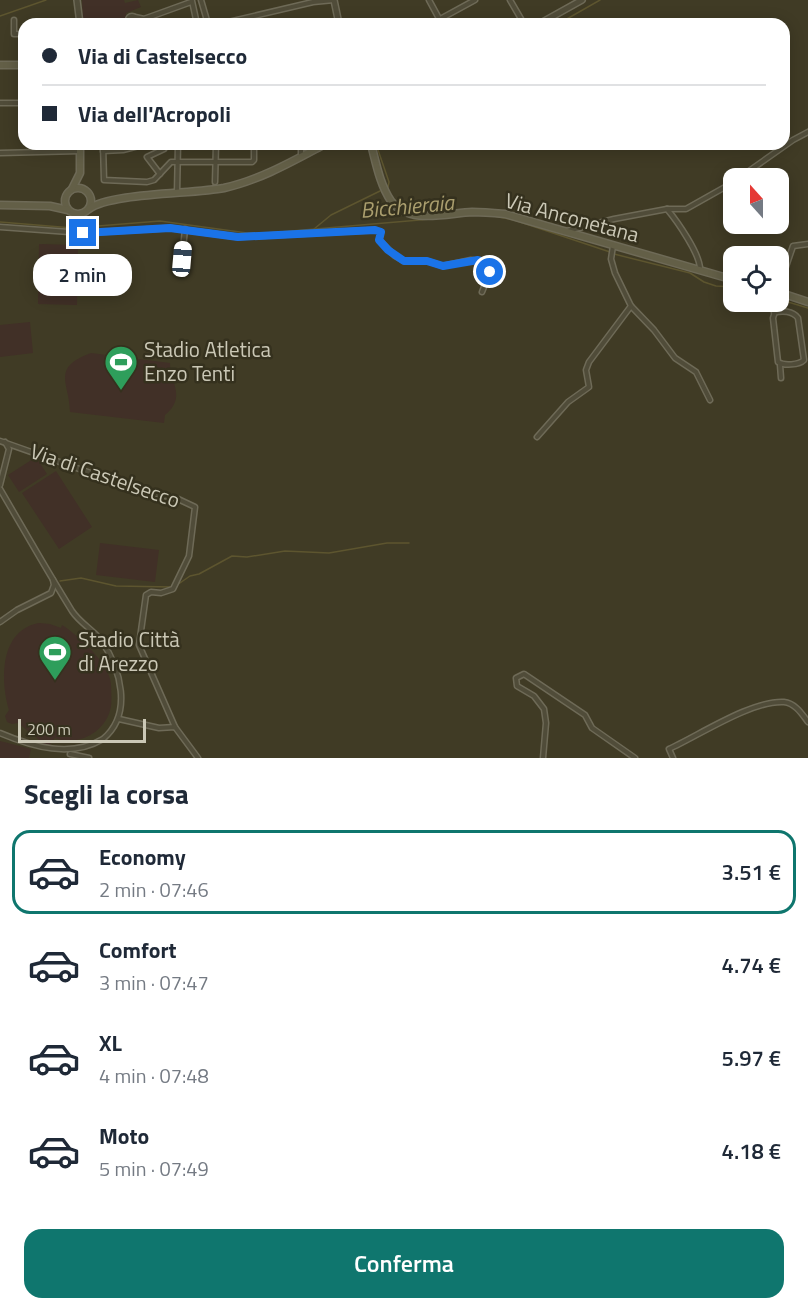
<!DOCTYPE html>
<html lang="it">
<meta charset="utf-8">
<style>
:root{--surface:#fff;--page:#f2f2f3;--text:#1f2937;--muted:#747a83;--line:#e0e1e3;--accent:#0f766e}
body{margin:0;font-family:"Titillium Web",sans-serif;background:var(--page);color:var(--text);height:100vh;display:flex;flex-direction:column;font-size:22px;white-space:nowrap}
*{box-sizing:border-box;margin:0}
p{font-size:20px;color:var(--muted)}
.icon{flex:none;width:33px;height:33px;fill:none;stroke:currentColor;stroke-width:2;stroke-linecap:round;stroke-linejoin:round}
.map{position:relative;height:758px;overflow:hidden}
.side{display:flex;flex-direction:column;background:var(--surface);flex:1}
.side>*{flex:none}
.top-card{position:absolute;left:18px;top:18px;width:772px;height:132px;border-radius:18px;box-shadow:0 3px 15px #0003;display:grid;align-content:center;height:132px;padding:0 24px;background:var(--surface)}
.needle{width:39px;rotate:339deg}
.buttons{position:absolute;left:723px;top:168px;display:grid;gap:12px}
.buttons a{display:grid;place-items:center;width:66px;height:66px;border-radius:12px;background:var(--surface);box-shadow:0 3px 15px #0003;font-size:30px}
.scale{position:absolute;left:18px;bottom:15px;width:128px;box-sizing:border-box;padding-left:6px;border:3px solid #cbc8b6;border-top:0;font-size:16px;line-height:21px;white-space:nowrap;color:#cbc8b6;-webkit-text-stroke:4px #35311e;paint-order:stroke}
.end{position:absolute;width:27px;height:27px;margin:-14px;border:8px solid #1a73e8;background:#fff;box-shadow:0 0 0 3px #fff}
.from{border-radius:50%}
.bubble{position:absolute;height:42px;border-radius:18px;background:var(--surface);box-shadow:0 3px 15px #0003;font-size:20px;font-weight:600;line-height:42px;text-align:center}
.car{position:absolute;width:18px;height:36px;margin:-18px -9px;border-radius:8px;box-shadow:0 0 4px 2px #0007;background:linear-gradient(#fff 24%,#345 0 40%,#fff 0 76%,#345 0 86%,#fff 0)}
.top-card b{display:flex;align-items:center;gap:21px;height:57px;font-size:22px}
.top-card b+b{border-top:2px solid var(--line)}
.top-card i{width:15px;height:15px;background:var(--text)}
ul{padding:0;list-style:none}
li{display:flex;align-items:center;gap:18px;height:84px;margin:0 12px 9px;padding:0 12px;border:3px solid transparent;border-radius:18px}
li div{flex:1}
li b{display:block;font-size:22px}
li em{font-style:normal;font-weight:600}
li.on{border-color:var(--accent)}
li>.icon{width:54px;height:54px;stroke-width:1.5}
h2{padding:0 24px;font-size:27px;line-height:72px}
.cta{display:flex;gap:12px;margin-top:auto;padding:12px 24px}
.cta a{flex:1;height:69px;border-radius:18px;background:var(--accent);color:#fff;font-size:24px;font-weight:600;line-height:69px;text-align:center}
.map>svg:first-child{display:block}
</style>
<div class="map">
<svg width="808" height="758" viewBox="0 0 808 758">
<rect width="100%" height="100%" fill="#403b25"/>
<g fill="#413027">
<polygon points="82,0 124,0 125,3 138,0 141,7 126,13 125,24 83,24"/>
<polygon points="39,244 78,245 77,305 38,304"/>
<polygon points="30,322 33,353 0,357 0,325"/>
<path d="M91,353L170,363C170,383 187,397 165,415L164,423L70,412C70,383 50,368 91,353Z"/>
<polygon points="36,457 47,474 19,492 8,475"/>
<polygon points="56,471 92,527 59,549 22,493"/>
<polygon points="100,543 159,550 155,582 96,575"/>
<path d="M39,623L50,624L61,628L62,625C78,635 110,664 111,684C111,689 112,700 111,706C107,732 78,747 55,738L48,747L18,723L12,724L7,722L5,716L9,710C0,679 0,630 39,623Z"/>
<polygon points="0,741 31,749 29,758 0,758"/>
</g>
<g fill="none" stroke-linecap="round" stroke-linejoin="round">
<g stroke="#5d552f" stroke-width="1.5">
<polyline points="0,16 46,0"/>
<polyline points="558,24 600,0"/>
<polyline points="376,144 389,182 388,187"/>
<polyline points="489,215 514,220 610,252"/>
<polyline points="0,222 73,228 160,221 247,233 268,233 478,215"/>
<polyline points="314,229 331,215 380,191"/>
<polyline points="614,254 690,273 704,282 716,286 734,287"/>
<polyline points="778,299 808,308"/>
<polyline points="60,581 81,578 116,586 173,587"/>
<polyline points="177,585 190,576 199,574 232,556 247,557 285,551 329,553 387,543 409,543"/>
</g>
<defs>
<g id="minor">
<polyline points="201,0 208,24"/>
<polyline points="429,0 442,24"/>
<polyline points="510,0 524,24"/>
<polyline points="192,1 197,24"/>
<circle cx="132" cy="20" r="4"/>
<polyline points="135,17 144,19 191,2"/>
<polyline points="14,20 14,34 24,34"/>
<polyline points="220,24 313,2 334,0"/>
<polyline points="431,24 475,0"/>
<polyline points="0,103 24,103"/>
<polyline points="103,144 104,180 147,182 154,180 171,162 252,162 254,160 254,144"/>
<polyline points="103,151 123,150 146,144"/>
<polyline points="0,153 80,151"/>
<polyline points="301,156 301,144"/>
<polyline points="160,174 147,157 164,149 162,144"/>
<polyline points="739,178 793,140 808,132"/>
<polyline points="215,182 216,144"/>
<polyline points="177,193 178,144"/>
<path d="M667,209C677,221 701,255 700,270"/>
<polyline points="0,227 83,233 170,228 238,237 375,230 381,232 379,240 395,256 404,261 427,261 443,266 471,260 485,262 490,272 482,292"/>
<polyline points="567,231 614,219 667,209 686,209 734,182"/>
<polyline points="613,246 611,259 615,273 631,306 654,330 675,358 696,372 710,400"/>
<polyline points="184,271 182,259 185,229"/>
<polyline points="778,290 793,246 808,244"/>
<path d="M774,313C782,310 793,311 798,318L804,360C799,365 784,366 778,362L773,318L778,302"/>
<polyline points="780,365 781,378"/>
<polyline points="537,437 568,402 589,387 586,370 589,362 631,306"/>
<polyline points="0,441 136,489 178,499 195,507 189,556 173,589 161,593 151,592 146,595 139,645 175,727"/>
<polyline points="0,485 9,449 5,442"/>
<path d="M0,489C24,530 47,571 72,611C80,623 92,629 101,640C121,669 133,714 103,739C71,758 33,747 0,733"/>
<polyline points="0,622 17,610 51,593 54,585 53,580"/>
<polyline points="119,719 159,728 175,727 198,758"/>
<polyline points="70,754 89,758"/>
<polyline points="543,758 546,723 544,709 534,696 517,686 516,678 524,674 585,715 592,728 635,758"/>
<path d="M673,758L669,749C698,736 752,700 784,702C795,703 802,714 808,722"/>
</g>
<g id="tertiary">
<polyline points="77,0 80,24"/>
<polyline points="334,0 339,24"/>
<polyline points="539,24 582,0"/>
</g>
<g id="secondary">
<polyline points="0,65 24,65"/>
<path d="M371,144C376,163 380,185 391,201C408,225 448,213 472,212C483,212 494,213 505,214L734,280"/>
<circle cx="78" cy="201" r="13"/>
<polyline points="72,189 80,173 80,144"/>
<polyline points="0,205 50,206 68,210"/>
<path d="M89,209C109,193 193,194 224,188C260,180 293,161 325,144"/>
<polyline points="778,292 808,302"/>
</g>
</defs>
<use href="#minor" stroke="#6e6a57" stroke-width="7"/>
<use href="#tertiary" stroke="#6e6a57" stroke-width="8"/>
<use href="#secondary" stroke="#6e6a57" stroke-width="9"/>
<use href="#minor" stroke="#504c39" stroke-width="4"/>
<use href="#tertiary" stroke="#504c39" stroke-width="5"/>
<use href="#secondary" stroke="#635f47" stroke-width="6"/>
</g>
<g fill="none" stroke-linecap="round" stroke-linejoin="round">
<polyline stroke="#1a73e8" stroke-width="8" points="83,233 170,228 238,237 375,230 381,232 379,240 388,250 404,261 427,261 443,266 478,260 485,262 490,272"/>
</g>
<defs>
<symbol id="stadium-pin" viewBox="-11 -11 22 30"><path d="M0 17L-7.5 6A9.5 9.5 0 1 1 7.5 6Z" fill="#2e9e5b" stroke="#35311e"/><path d="M0-5a6.5 5 0 1 0 0 10a6.5 5 0 1 0 0-10ZM-3.5-1.8h7v3.6h-7Z" fill="#fff"/></symbol>
</defs>
<g fill-rule="evenodd">
<use href="#stadium-pin" x="102" y="343" width="38" height="52"/>
<use href="#stadium-pin" x="36" y="633" width="38" height="52"/>
</g>
<g text-anchor="middle" stroke-width="5" stroke-linejoin="round" paint-order="stroke">
<g font-size="21" fill="#cbc8b6" stroke="#35311e">
<text transform="translate(572 218) rotate(15)" y="7">Via Anconetana</text>
<text transform="translate(105 476) rotate(19)" y="7">Via di Castelsecco</text>
</g>
<g font-size="21" fill="#cbc8b6" stroke="#35311e" text-anchor="start">
<text x="144" y="357">Stadio Atletica<tspan x="144" dy="24">Enzo Tenti</tspan></text>
<text x="78" y="647">Stadio Città<tspan x="78" dy="24">di Arezzo</tspan></text>
</g>
<g font-size="22" font-style="italic" fill="#aa9e6e" stroke="#35311e">
<text transform="translate(407 206) rotate(-5)" y="8">Bicchieraia</text>
</g>
</g>
</svg>
<div class="buttons">
<a><svg class="needle" viewBox="-14 -14 28 28"><path d="M0-13l5 13h-10z" fill="#e53935"/><path d="M0 13l5-13h-10z" fill="#747a83"/></svg></a>
<a><svg class="icon" aria-label="locate" viewBox="0 0 24 24"><circle cx="12" cy="12" r="6"/><path d="M12 2v4M12 18v4M2 12h4M18 12h4"/></svg></a>
</div>
<div class="scale">200 m</div>
<i class="end from" style="left:490px;top:272px"></i>
<i class="end" style="left:83px;top:233px"></i>
<div class="bubble" style="left:33px;top:254px;width:99px">2 min</div>
<i class="car" style="left:182px;top:259px;rotate:5deg"></i>
<div class="top-card">
<b><i class="from"></i>Via di Castelsecco</b>
<b><i></i>Via dell'Acropoli</b>
</div>
</div>
<section class="side">
<h2>Scegli la corsa</h2>
<ul>
<li class="on"><svg class="icon" aria-label="car" viewBox="0 0 24 24"><path d="M5 17H2v-5l4-1 3-4h7l3 4 3 1v5h-3M9 17h6M6 11h13"/><circle cx="7" cy="17" r="2"/><circle cx="17" cy="17" r="2"/></svg><div><b>Economy</b><p>2 min · 07:46</p></div><em>3.51 €</em></li>
<li><svg class="icon" aria-label="car" viewBox="0 0 24 24"><path d="M5 17H2v-5l4-1 3-4h7l3 4 3 1v5h-3M9 17h6M6 11h13"/><circle cx="7" cy="17" r="2"/><circle cx="17" cy="17" r="2"/></svg><div><b>Comfort</b><p>3 min · 07:47</p></div><em>4.74 €</em></li>
<li><svg class="icon" aria-label="car" viewBox="0 0 24 24"><path d="M5 17H2v-5l4-1 3-4h7l3 4 3 1v5h-3M9 17h6M6 11h13"/><circle cx="7" cy="17" r="2"/><circle cx="17" cy="17" r="2"/></svg><div><b>XL</b><p>4 min · 07:48</p></div><em>5.97 €</em></li>
<li><svg class="icon" aria-label="car" viewBox="0 0 24 24"><path d="M5 17H2v-5l4-1 3-4h7l3 4 3 1v5h-3M9 17h6M6 11h13"/><circle cx="7" cy="17" r="2"/><circle cx="17" cy="17" r="2"/></svg><div><b>Moto</b><p>5 min · 07:49</p></div><em>4.18 €</em></li>
</ul>
<div class="cta"><a>Conferma</a></div>
</section>
